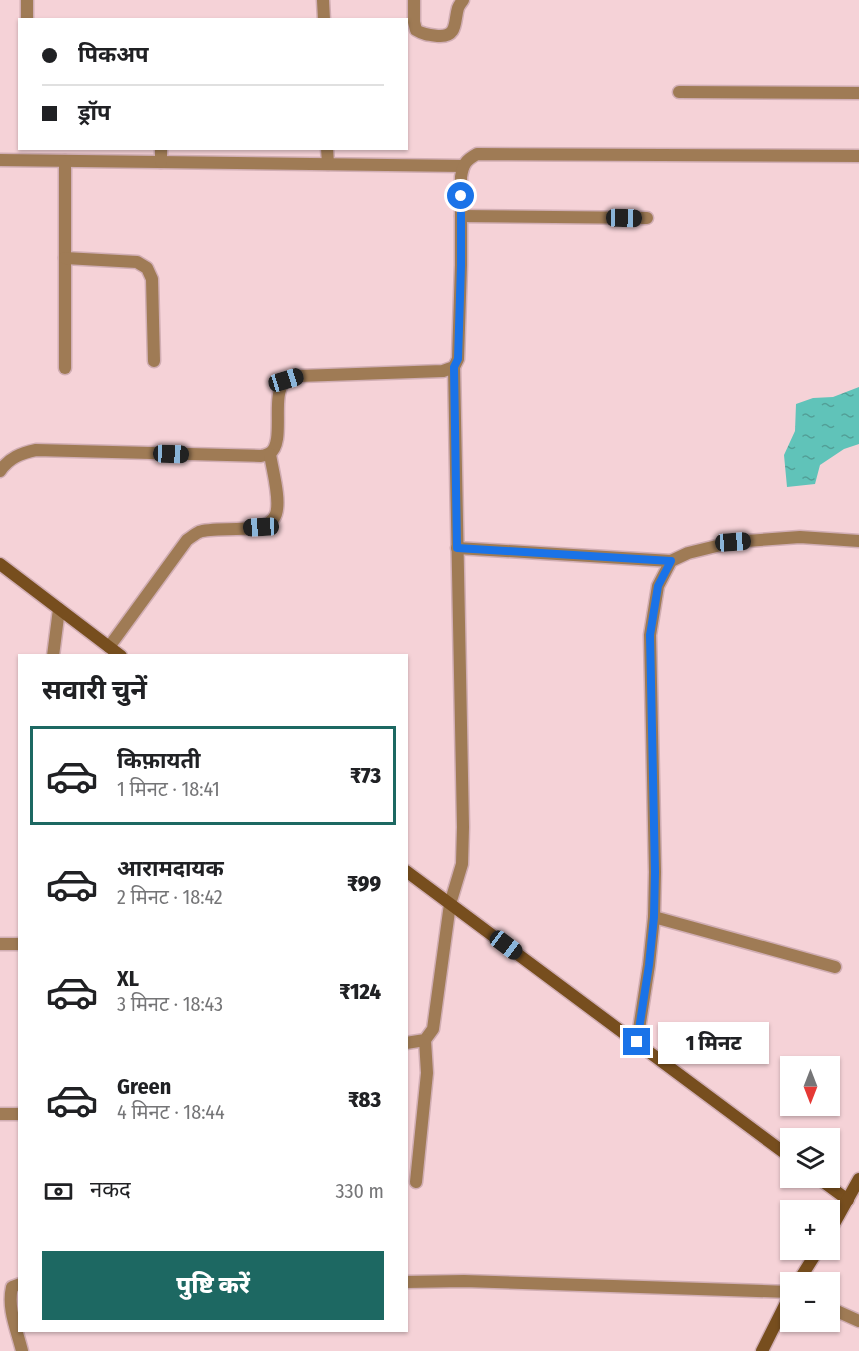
<!DOCTYPE html>
<html lang="hi">
<meta charset="utf-8">
<style>
:root{--surface:#fff;--page:#f2f2f2;--text:#202124;--muted:#757577;--line:#e0e0e0;--accent:#1d6862}
body{margin:0;font-family:"Fira Sans Condensed","Noto Sans Devanagari",sans-serif;background:var(--page);color:var(--text);height:100vh;display:flex;flex-direction:column;font-size:22px;white-space:nowrap}
*{box-sizing:border-box;margin:0}
p{font-size:20px;color:var(--muted)}
.icon{flex:none;width:33px;height:33px;fill:none;stroke:currentColor;stroke-width:2;stroke-linecap:round;stroke-linejoin:round}
.map{position:relative;flex:1;overflow:hidden}
.side{position:absolute;left:18px;top:654px;width:390px;height:678px;display:flex;flex-direction:column;background:var(--surface);border-radius:0px;box-shadow:0 2px 4px #0004}
.side>*{flex:none}
.guide{position:absolute;left:18px;top:18px;width:390px;height:132px;border-radius:0px;box-shadow:0 2px 4px #0004;display:grid;align-content:center;height:132px;padding:0 24px;background:var(--surface)}
.needle{width:39px;rotate:180deg}
.tools{position:absolute;left:780px;top:1056px;display:grid;gap:12px}
.tools a{display:grid;place-items:center;width:60px;height:60px;border-radius:0px;background:var(--surface);box-shadow:0 2px 4px #0004;font-size:30px}
.end{position:absolute;width:27px;height:27px;margin:-14px;border:8px solid #1a73e8;background:#fff;box-shadow:0 0 0 3px #fff}
.from{border-radius:50%}
.bubble{position:absolute;height:42px;border-radius:0px;background:var(--surface);box-shadow:0 2px 4px #0004;font-size:20px;font-weight:800;line-height:42px;text-align:center}
.car{position:absolute;width:18px;height:36px;margin:-18px -9px;border-radius:8px;box-shadow:0 0 4px 2px #0007;background:linear-gradient(#222 24%,#8ab4d8 0 40%,#222 0 76%,#8ab4d8 0 86%,#222 0)}
.guide b{display:flex;align-items:center;gap:21px;height:57px;font-size:22px}
.guide b+b{border-top:2px solid var(--line)}
.guide i{width:15px;height:15px;background:var(--text)}
ul{padding:0;list-style:none}
li{display:flex;align-items:center;gap:18px;height:99px;margin:0 12px 9px;padding:0 12px;border:3px solid transparent;border-radius:0px}
li div{flex:1}
li b{display:block;font-size:22px}
li em{font-style:normal;font-weight:800}
li.on{border-color:var(--accent)}
li>.icon{width:54px;height:54px;stroke-width:1.5}
h2{padding:0 24px;font-size:27px;line-height:72px}
.pay{display:flex;align-items:center;gap:15px;height:66px;padding:0 24px;font-size:22px}
.pay p{margin-inline-start:auto}
.button{display:flex;gap:12px;margin-top:auto;padding:12px 24px}
.button a{flex:1;height:69px;border-radius:0px;background:var(--accent);color:#fff;font-size:24px;font-weight:800;line-height:69px;text-align:center}
.map>svg:first-child{display:block}
</style>
<div class="map">
<svg width="859" height="1351" viewBox="0 0 859 1351">
<defs>
<pattern id="water-ripples" width="26" height="14" patternUnits="userSpaceOnUse" patternTransform="scale(1.5)"><rect width="26" height="14" fill="#60c3b9"/><path d="M2 4q2-2 4 0t4 0M15 11q2-2 4 0t4 0" fill="none" stroke="#529f97"/></pattern>
</defs>
<rect width="100%" height="100%" fill="#f5d2d7"/>
<polygon fill="url(#water-ripples)" points="859,387 859,444 844,449 820,465 815,484 787,487 784,455 795,431 796,404 813,398 833,397"/>
<g fill="none" stroke-linecap="round" stroke-linejoin="round">
<defs>
<g id="street">
<polyline points="27,0 27,20"/>
<polyline points="323,0 324,20"/>
<path d="M414,0V22L416,30C424,35 430,35 439,36C458,37 454,21 458,8C459,5 461,3 463,0"/>
<polyline points="679,92 859,93"/>
<polyline points="327,148 328,164"/>
<polyline points="0,160 463,166"/>
<polyline points="65,161 65,368"/>
<polyline points="161,162 161,148"/>
<polyline points="461,216 647,218"/>
<polyline points="65,258 137,262 147,268 152,279 154,361"/>
<path d="M0,471C9,458 21,453 36,450L261,456C262,456 269,454 270,453C286,442 270,395 285,381C289,378 295,377 299,376L443,371L454,367L458,359L461,265V177C463,164 466,160 477,154L859,156"/>
<polyline points="457,548 671,561"/>
<path d="M109,647L187,540C190,538 195,534 199,532C218,525 268,537 276,514C281,499 272,469 270,454"/>
<polyline points="53,656 59,609"/>
<polyline points="654,917 835,967"/>
<polyline points="0,944 20,944"/>
<polyline points="637,1042 649,965 654,917 655,872 650,635 658,586 671,561 688,553 733,542 800,537 859,541"/>
<polyline points="406,1043 425,1040 433,1029 450,904 462,864 463,827 454,367"/>
<polyline points="0,1114 20,1114"/>
<polyline points="416,1182 427,1073 425,1040"/>
<polyline points="406,1282 464,1281 790,1292"/>
<path d="M20,1284L12,1287C7,1309 17,1330 22,1351"/>
<polyline points="830,1308 859,1321"/>
</g>
<g id="secondary">
<polyline points="0,564 121,656"/>
<polyline points="406,871 790,1157"/>
<polyline points="818,1178 848,1200"/>
<polyline points="830,1231 859,1179"/>
<polyline points="798,1282 818,1250"/>
<polyline points="762,1351 790,1295"/>
</g>
</defs>
<use href="#street" stroke="#d1aeb4" stroke-width="15"/>
<use href="#secondary" stroke="#d1aeb4" stroke-width="15"/>
<use href="#street" stroke="#9f7b55" stroke-width="12"/>
<use href="#secondary" stroke="#774e1e" stroke-width="12"/>
</g>
<g fill="none" stroke-linecap="round" stroke-linejoin="round">
<polyline stroke="#1a73e8" stroke-width="8" points="461,196 461,265 458,359 454,367 457,548 671,561 658,586 650,635 655,872 654,917 649,965 637,1042"/>
</g>
</svg>
<div class="tools">
<a><svg class="needle" viewBox="-14 -14 28 28"><path d="M0-13l5 13h-10z" fill="#e53935"/><path d="M0 13l5-13h-10z" fill="#757577"/></svg></a>
<a><svg class="icon" aria-label="layers" viewBox="0 0 24 24"><path d="M12 4l9 5-9 5-9-5zM3 14l9 5 9-5"/></svg></a>
<a>+</a>
<a>−</a>
</div>
<i class="end from" style="left:461px;top:196px"></i>
<i class="end" style="left:637px;top:1042px"></i>
<div class="bubble" style="left:658px;top:1022px;width:111px">1 मिनट</div>
<i class="car" style="left:624px;top:218px;rotate:91deg"></i>
<i class="car" style="left:286px;top:380px;rotate:73deg"></i>
<i class="car" style="left:171px;top:454px;rotate:92deg"></i>
<i class="car" style="left:261px;top:527px;rotate:267deg"></i>
<i class="car" style="left:733px;top:542px;rotate:86deg"></i>
<i class="car" style="left:506px;top:945px;rotate:127deg"></i>
<div class="guide">
<b><i class="from"></i>पिकअप</b>
<b><i></i>ड्रॉप</b>
</div>
<section class="side">
<h2>सवारी चुनें</h2>
<ul>
<li class="on"><svg class="icon" aria-label="car" viewBox="0 0 24 24"><path d="M5 17H2v-5l4-1 3-4h7l3 4 3 1v5h-3M9 17h6M6 11h13"/><circle cx="7" cy="17" r="2"/><circle cx="17" cy="17" r="2"/></svg><div><b>किफ़ायती</b><p>1 मिनट · 18:41</p></div><em>₹73</em></li>
<li><svg class="icon" aria-label="car" viewBox="0 0 24 24"><path d="M5 17H2v-5l4-1 3-4h7l3 4 3 1v5h-3M9 17h6M6 11h13"/><circle cx="7" cy="17" r="2"/><circle cx="17" cy="17" r="2"/></svg><div><b>आरामदायक</b><p>2 मिनट · 18:42</p></div><em>₹99</em></li>
<li><svg class="icon" aria-label="car" viewBox="0 0 24 24"><path d="M5 17H2v-5l4-1 3-4h7l3 4 3 1v5h-3M9 17h6M6 11h13"/><circle cx="7" cy="17" r="2"/><circle cx="17" cy="17" r="2"/></svg><div><b>XL</b><p>3 मिनट · 18:43</p></div><em>₹124</em></li>
<li><svg class="icon" aria-label="car" viewBox="0 0 24 24"><path d="M5 17H2v-5l4-1 3-4h7l3 4 3 1v5h-3M9 17h6M6 11h13"/><circle cx="7" cy="17" r="2"/><circle cx="17" cy="17" r="2"/></svg><div><b>Green</b><p>4 मिनट · 18:44</p></div><em>₹83</em></li>
</ul>
<div class="pay"><svg class="icon" aria-label="cash" viewBox="0 0 24 24"><path d="M3 7h18v10H3z"/><circle cx="12" cy="12" r="2"/></svg>नकद<p>330 m</p></div>
<div class="button"><a>पुष्टि करें</a></div>
</section>
</div>
